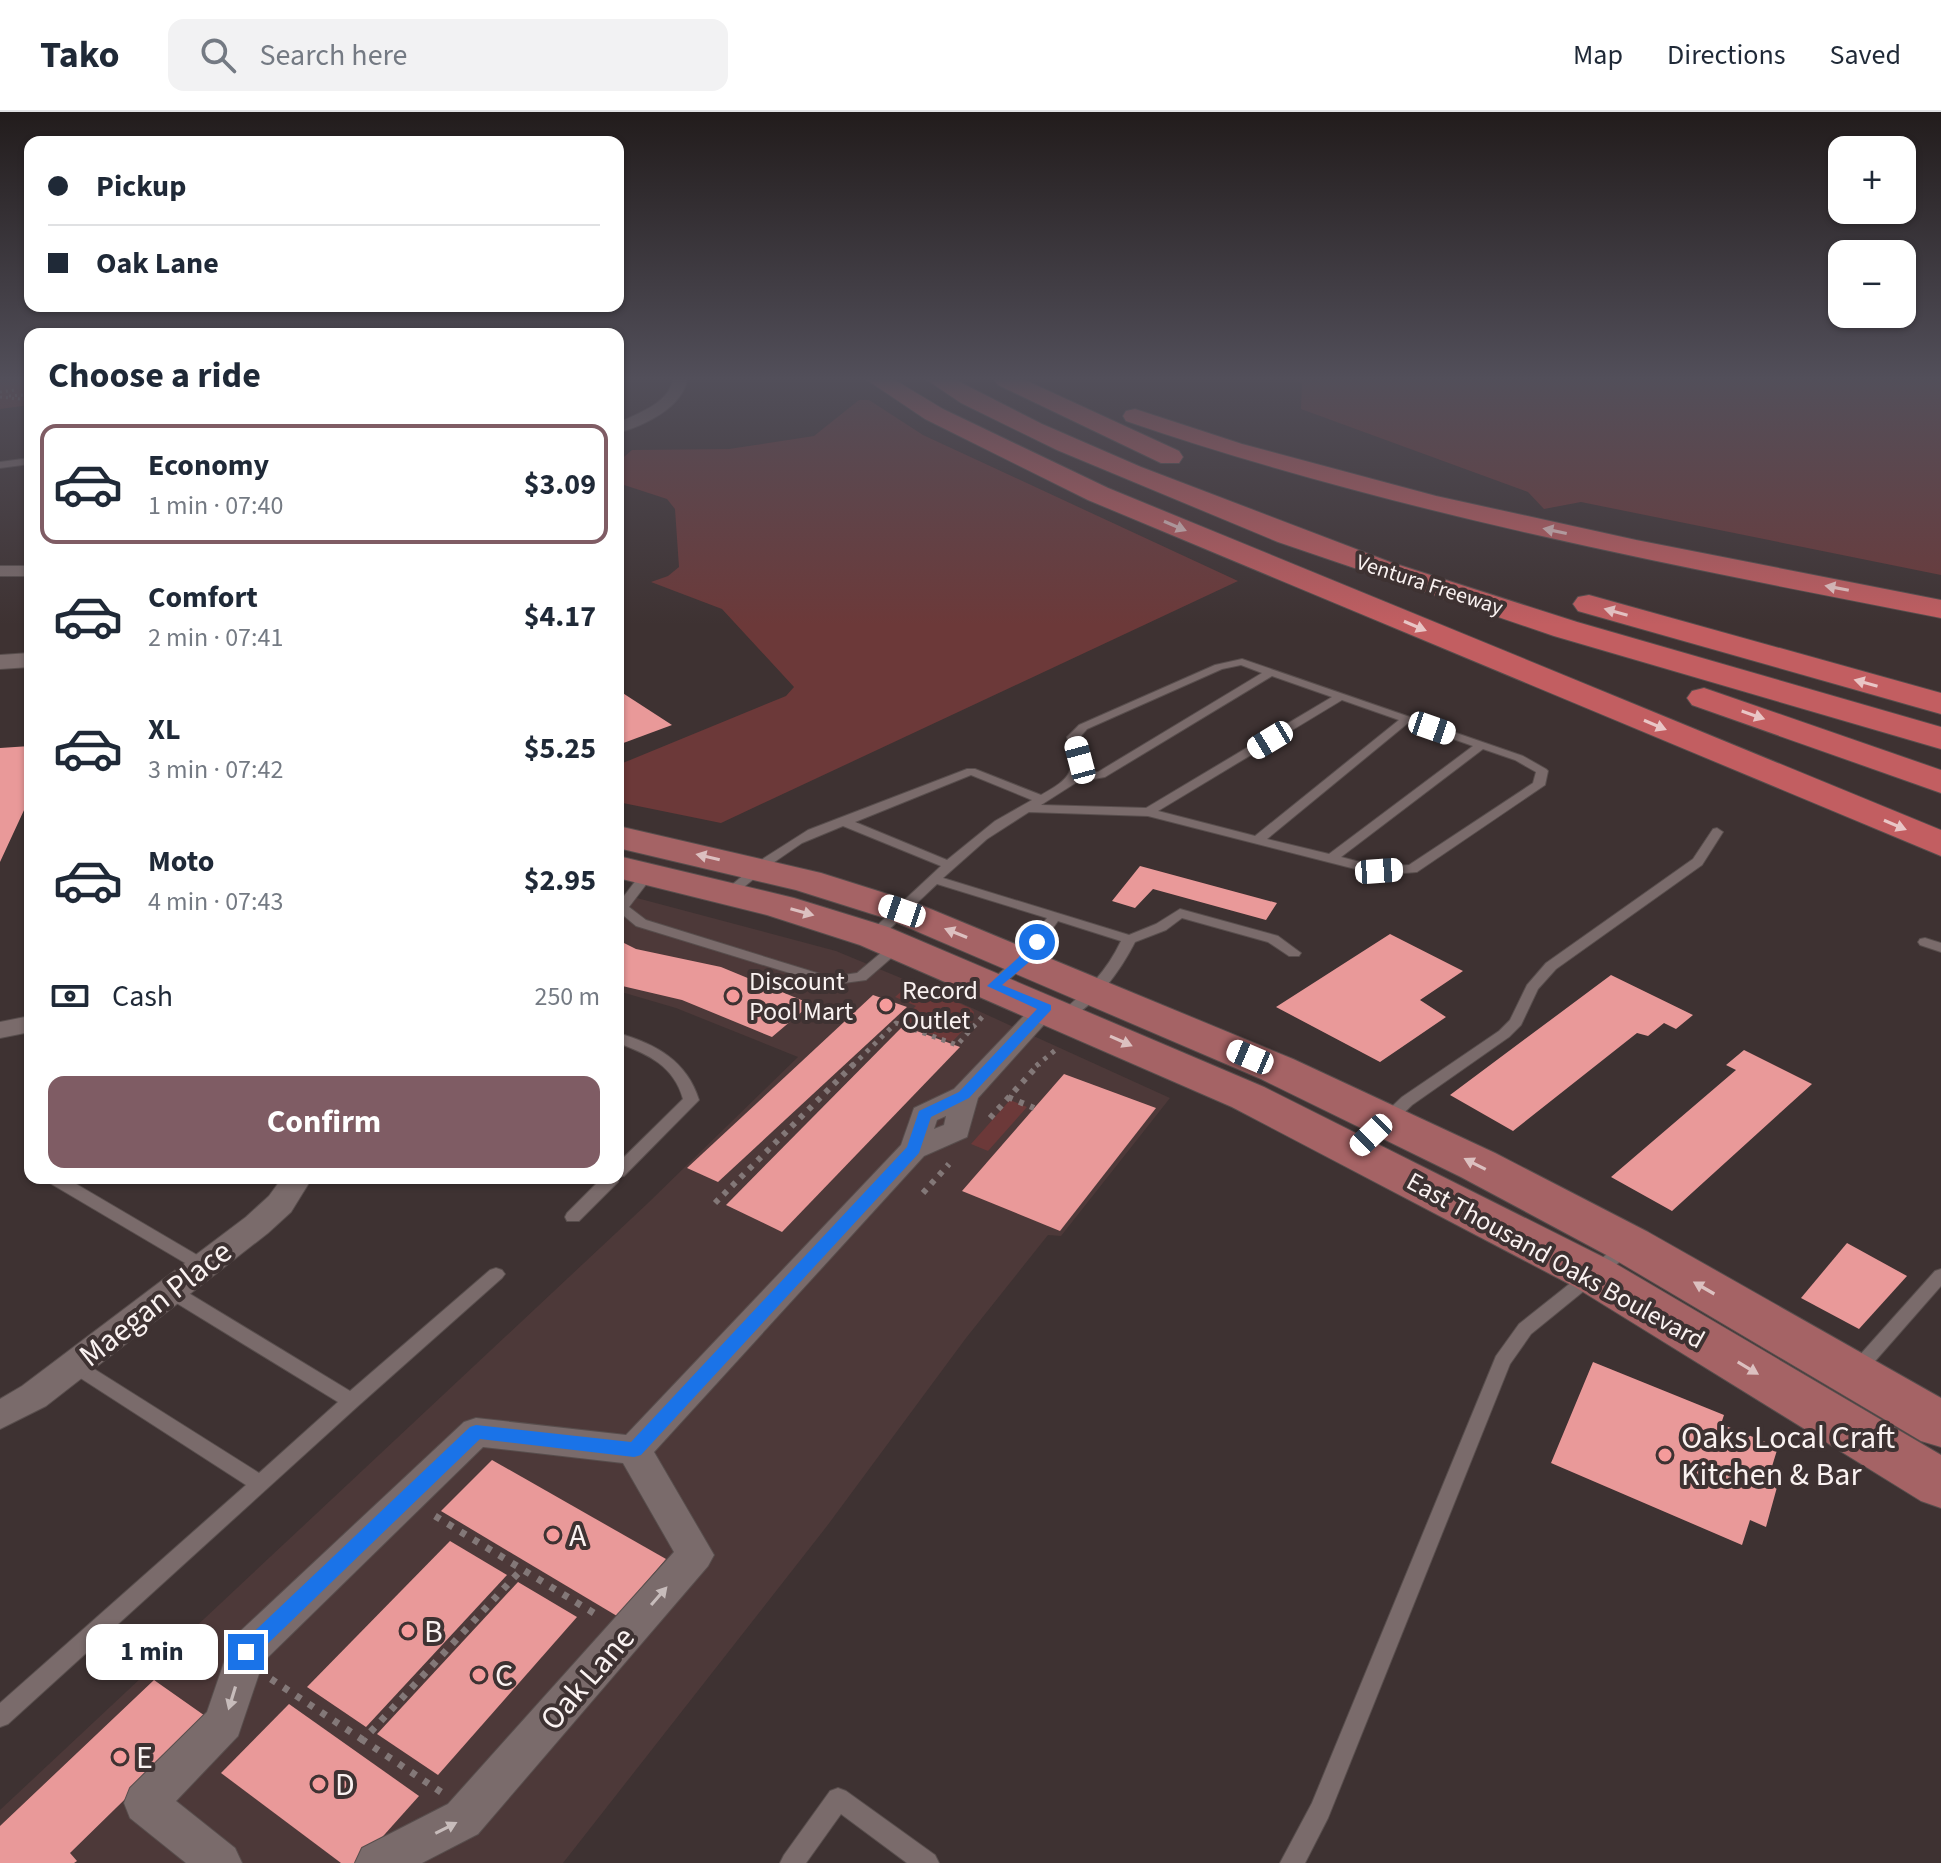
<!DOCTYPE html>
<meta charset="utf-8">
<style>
:root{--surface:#fff;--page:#f2f2f3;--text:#1f2937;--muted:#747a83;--line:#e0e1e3;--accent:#7f5c64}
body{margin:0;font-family:"Source Sans 3",sans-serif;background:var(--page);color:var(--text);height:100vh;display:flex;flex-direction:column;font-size:30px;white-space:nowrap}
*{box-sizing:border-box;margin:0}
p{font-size:26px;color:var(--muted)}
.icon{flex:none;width:44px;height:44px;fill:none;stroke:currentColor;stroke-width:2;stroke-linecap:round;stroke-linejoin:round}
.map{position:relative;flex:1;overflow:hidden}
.sheet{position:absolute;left:24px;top:216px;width:600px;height:856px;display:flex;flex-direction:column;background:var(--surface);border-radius:16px;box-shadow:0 2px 6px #0004}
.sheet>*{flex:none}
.hud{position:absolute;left:24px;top:24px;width:600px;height:176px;border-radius:16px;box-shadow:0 2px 6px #0004;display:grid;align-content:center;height:176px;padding:0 24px;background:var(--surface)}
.fabs{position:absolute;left:1828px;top:24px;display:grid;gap:16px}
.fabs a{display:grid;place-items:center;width:88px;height:88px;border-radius:16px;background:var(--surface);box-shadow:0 2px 6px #0004;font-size:40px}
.end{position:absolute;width:36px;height:36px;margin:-18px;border:10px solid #1a73e8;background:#fff;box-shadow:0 0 0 4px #fff}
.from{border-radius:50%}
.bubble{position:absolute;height:56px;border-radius:16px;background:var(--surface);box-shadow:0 2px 6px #0004;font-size:26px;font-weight:700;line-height:56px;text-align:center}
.car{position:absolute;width:24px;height:48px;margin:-24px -12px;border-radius:10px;box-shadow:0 0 6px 2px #0007;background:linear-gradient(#fff 24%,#345 0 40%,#fff 0 76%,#345 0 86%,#fff 0)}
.hud b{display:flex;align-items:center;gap:28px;height:76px;font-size:30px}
.hud b+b{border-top:2px solid var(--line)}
.hud i{width:20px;height:20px;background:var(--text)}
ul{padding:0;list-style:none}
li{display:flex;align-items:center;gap:24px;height:120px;margin:0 16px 12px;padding:0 8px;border:4px solid transparent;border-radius:16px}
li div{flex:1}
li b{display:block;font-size:30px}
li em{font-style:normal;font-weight:700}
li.selected{border-color:var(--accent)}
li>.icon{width:72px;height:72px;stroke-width:1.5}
h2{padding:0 24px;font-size:36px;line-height:96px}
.pay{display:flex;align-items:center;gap:20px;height:88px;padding:0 24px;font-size:30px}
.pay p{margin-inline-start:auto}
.primary-button{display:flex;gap:16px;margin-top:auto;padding:16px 24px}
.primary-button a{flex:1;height:92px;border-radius:16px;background:var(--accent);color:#fff;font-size:32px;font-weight:700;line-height:92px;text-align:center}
header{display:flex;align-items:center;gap:48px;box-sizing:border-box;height:112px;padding:0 40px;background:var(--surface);border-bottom:2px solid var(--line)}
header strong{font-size:38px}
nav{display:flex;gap:44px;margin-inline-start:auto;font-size:28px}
.search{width:560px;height:72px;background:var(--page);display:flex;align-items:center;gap:20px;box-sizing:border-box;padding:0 28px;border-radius:16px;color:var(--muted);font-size:30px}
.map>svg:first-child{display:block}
</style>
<header>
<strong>Tako</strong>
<div class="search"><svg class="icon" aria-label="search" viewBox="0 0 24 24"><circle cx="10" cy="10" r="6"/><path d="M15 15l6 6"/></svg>Search here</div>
<nav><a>Map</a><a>Directions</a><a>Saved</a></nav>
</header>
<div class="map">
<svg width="1941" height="1751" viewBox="0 0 1941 1751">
<rect width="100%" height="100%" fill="#3e3232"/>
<polygon fill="#4d3939" points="618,781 836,839 961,891 1170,986 1061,1124 1048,1123 966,1226 827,1414 563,1751 0,1751 0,1698 647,1092 798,945 676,896 618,879"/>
<g fill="#6c3939">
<polygon points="0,268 30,268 30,293 0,297"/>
<polygon points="1294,268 1941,268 1941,463 1581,390 1544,397 1528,380 1301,297 1302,271"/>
<polygon points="859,288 869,288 923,323 1238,469 721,711 618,690 618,653 786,584 794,575 722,497 651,470 668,464 679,455 675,397 667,387 618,371 618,350 632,338 729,337 814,324"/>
<polygon points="912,870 970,896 974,900 972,909 952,930 898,910 916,894 895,885"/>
<polygon points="1010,988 1027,995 988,1039 971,1032"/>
</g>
<g fill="#e99999">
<polygon points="618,578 672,613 618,633"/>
<polygon points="30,634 30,696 25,696 0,750 0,636"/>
<polygon points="1140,754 1277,791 1266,808 1153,777 1135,796 1112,789"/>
<polygon points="1390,822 1463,859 1420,888 1446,905 1380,950 1276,895"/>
<polygon points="618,828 636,837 721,855 811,892 772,925 682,888 618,873"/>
<polygon points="1611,863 1693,903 1676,917 1664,911 1648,924 1637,921 1513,1019 1450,983"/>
<polygon points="873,883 907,895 718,1070 687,1056"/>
<polygon points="903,914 960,935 782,1120 726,1093"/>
<polygon points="1744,938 1812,972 1672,1099 1611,1065 1736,958 1726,953"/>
<polygon points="1064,962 1156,996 1060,1119 962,1079"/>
<polygon points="1847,1131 1907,1164 1859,1217 1801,1186"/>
<polygon points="1593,1250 1724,1303 1721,1312 1778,1335 1769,1364 1779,1368 1766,1415 1750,1408 1742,1433 1551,1351"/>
<polygon points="492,1348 666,1447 617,1504 441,1399"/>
<polygon points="450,1429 507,1463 366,1615 307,1575"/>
<polygon points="518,1470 577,1505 438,1663 377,1622"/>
<polygon points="154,1568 208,1606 70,1741 77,1749 74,1751 0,1751 0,1714"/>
<polygon points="289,1592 419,1684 359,1751 341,1751 221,1661"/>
</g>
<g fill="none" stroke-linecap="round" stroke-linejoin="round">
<defs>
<g id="service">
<polygon points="30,346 30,352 0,356 0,350"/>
<path d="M1242,547L1523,644L1546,657L1548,659L1545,673L1417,760L1379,763L1148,704L1029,700L987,727L943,766L1129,823L1156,812L1180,797L1278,824L1301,841L1299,844H1289L1268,830L1182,806L1166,818L1135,830C1122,856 1093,898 1065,908L1058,904L1060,901C1086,880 1107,859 1121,829L1058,809L1028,851L998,877H988L986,874L988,871L1018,845L1047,806L937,772L879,827H869L867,824L869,821L941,754L843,714L802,731L773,751L733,784H723L722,781L764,746L808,718L967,657H975L1041,683C1071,666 1077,660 1067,625L1079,613L1215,553ZM1241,553L1262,561L1098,660L1082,662L1084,646L1079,626L1087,617L1222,557ZM1272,564L1332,585L1146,696L1041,693L1077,670L1105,665ZM1342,588L1399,608L1255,724L1158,699ZM1408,611L1473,634L1329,742L1267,727ZM1483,637L1515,648L1536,660L1533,671L1409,753L1379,755L1341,745ZM971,663L1032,688L995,709L947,748L855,710Z"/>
<polygon points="1717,716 1723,720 1702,753 1556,857 1538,877 1521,913 1509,925 1412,993 1362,1042 1350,1042 1348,1038 1350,1034 1402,985 1499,919 1510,908 1527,873 1546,851 1693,747 1713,717"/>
<polygon points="648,758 654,762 629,795 646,808 830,865 857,861 894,830 904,830 906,833 866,868 829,873 636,814 618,799 618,792 643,759"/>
<polygon points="1925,826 1941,831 1941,840 1920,833 1918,830 1920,827"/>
<path d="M618,921C656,932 687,949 699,988L624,1064L619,1065L618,1070L579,1109H567L565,1105L567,1101L602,1066H618V1051L683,987C674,954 648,942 618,931Z"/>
<polygon points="46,1066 66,1066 209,1150 211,1154 209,1158 203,1160 197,1158 48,1070"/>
<polygon points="1627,1129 1633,1131 1635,1135 1633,1139 1531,1222 1510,1252 1328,1706 1305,1751 1280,1751 1312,1691 1496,1244 1519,1212 1621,1131"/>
<polygon points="496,1156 502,1158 505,1162 502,1166 358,1294 8,1612 0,1615 0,1591 246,1373 68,1258 65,1253 68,1248 74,1246 80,1248 259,1361 338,1290 165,1184 162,1179 165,1174 171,1173 177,1174 350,1279 490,1158"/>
<polygon points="1941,1157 1941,1174 1862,1264 1856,1266 1850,1264 1847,1259 1850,1254 1935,1159"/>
<polygon points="838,1676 846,1679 935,1743 939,1751 907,1751 841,1702 806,1751 780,1751 784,1743 830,1679"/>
</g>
<g id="minor">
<path d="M673,268H687C682,296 643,314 618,321V311C638,301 668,292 673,268Z"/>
<rect x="0" y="454" width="30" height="10"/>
<path d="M1046,888L1055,890L1059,896L978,986L967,1025L924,1044L654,1340L714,1443L708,1454L478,1722L422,1751H355L362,1736L448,1692L674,1440L623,1351L483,1335L263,1550L238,1624L176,1689L235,1736L242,1751H186L130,1706L124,1691L130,1676L207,1600L232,1527L464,1310L476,1306L626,1323L901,1033L914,996L954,977L1037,890ZM946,1004L944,1013L934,1017L937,1008Z"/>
<polygon points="30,904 30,920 0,926 0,910"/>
<polygon points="282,1066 312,1066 291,1100 268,1121 46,1294 0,1317 0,1287 22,1274 246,1105 269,1084"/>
</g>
<polygon id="tertiary" points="30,541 30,555 0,557 0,543"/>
<g id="primary">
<polygon points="618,714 821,761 916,791 1293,947 1495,1041 1648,1120 1941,1286 1941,1335 1921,1329 1612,1146 1461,1065 1261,967 888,807 796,778 618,736"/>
<polygon points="618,744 794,786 888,815 1264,975 1611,1149 1941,1343 1941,1396 1921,1389 1575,1175 1232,995 860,833 767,803 618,766"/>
</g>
<g id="motorway">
<polygon points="867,268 895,268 943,297 1108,376 1941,718 1941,744 1088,388 925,307"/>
<polygon points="927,268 956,268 1042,312 1141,355 1390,450 1577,510 1941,615 1941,637 1554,524 1278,430 1057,338 961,291"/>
<polygon points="994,268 1025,268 1179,339 1183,345 1179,351 1161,351 998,273"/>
<path d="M1135,297L1242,332L1436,384L1636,428L1941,488V506C1666,452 1392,400 1126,309L1123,304L1126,299Z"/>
<polygon points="1589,483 1941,581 1941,602 1578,499 1573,492 1578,485"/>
<polygon points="1704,576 1941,658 1941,681 1692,593 1687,586 1692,579"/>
</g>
</defs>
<use href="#service" stroke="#584e4d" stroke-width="2"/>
<use href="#minor" stroke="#584e4d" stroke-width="2"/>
<use href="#tertiary" stroke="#584e4d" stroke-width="2"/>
<use href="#primary" stroke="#584e4d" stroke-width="2"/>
<use href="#motorway" stroke="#584e4d" stroke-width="2"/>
<g stroke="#837878" stroke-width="3" stroke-dasharray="2 4" stroke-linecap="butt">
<polyline points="0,280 15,278"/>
<polyline points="9,284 24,283"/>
<polyline points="0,285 30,288"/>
</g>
<g stroke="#837878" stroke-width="5" stroke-dasharray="4 6" stroke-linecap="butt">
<polyline points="852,954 896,911 957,933 984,903"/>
<polyline points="1036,954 1058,936"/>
</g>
<g stroke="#837878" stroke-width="6" stroke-dasharray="5 7" stroke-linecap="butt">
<polyline points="1008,985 1034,996"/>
<polyline points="990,1006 1039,952"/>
<polyline points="923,1081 949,1052"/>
<polyline points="715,1091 854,952"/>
</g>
<g stroke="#837878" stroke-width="7" stroke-dasharray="6 9" stroke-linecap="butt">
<polyline points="435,1404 597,1503"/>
<polyline points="271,1567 363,1628"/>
<polyline points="441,1680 363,1628 522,1457"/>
</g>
<use href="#service" fill="#7a6b6b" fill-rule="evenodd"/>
<use href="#minor" fill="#7a6b6b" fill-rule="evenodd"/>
<use href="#tertiary" fill="#7a6b6b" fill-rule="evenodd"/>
<use href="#primary" fill="#a56365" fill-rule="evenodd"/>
<use href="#motorway" fill="#c25e61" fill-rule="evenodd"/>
</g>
<defs><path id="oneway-solid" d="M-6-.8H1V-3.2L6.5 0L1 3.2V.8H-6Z" transform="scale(2)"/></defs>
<g fill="#e9c6c6">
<use href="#oneway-solid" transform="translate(1175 414) rotate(23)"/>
<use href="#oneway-solid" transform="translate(1555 419) rotate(-168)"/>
<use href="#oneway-solid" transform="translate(1837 476) rotate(-169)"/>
<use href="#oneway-solid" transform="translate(1616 500) rotate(-164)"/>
<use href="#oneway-solid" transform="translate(1415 514) rotate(23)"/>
<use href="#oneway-solid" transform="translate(1866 571) rotate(-164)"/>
<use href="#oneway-solid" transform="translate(1753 603) rotate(19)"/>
<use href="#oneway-solid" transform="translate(1655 613) rotate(23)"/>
<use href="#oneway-solid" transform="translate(1895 713) rotate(23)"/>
</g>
<g fill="#dcc0c0">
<use href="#oneway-solid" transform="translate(708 745) rotate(-167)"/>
<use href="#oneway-solid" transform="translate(802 800) rotate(16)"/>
<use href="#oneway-solid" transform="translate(956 821) rotate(-158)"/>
<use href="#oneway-solid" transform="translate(1121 929) rotate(24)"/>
<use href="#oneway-solid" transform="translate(1475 1052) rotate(-153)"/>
<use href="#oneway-solid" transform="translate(1704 1176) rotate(-150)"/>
<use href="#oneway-solid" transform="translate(1748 1256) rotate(31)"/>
</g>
<g fill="#c7bcbb">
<use href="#oneway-solid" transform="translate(659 1484) rotate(-49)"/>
<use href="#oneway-solid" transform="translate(232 1586) rotate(107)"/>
<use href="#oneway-solid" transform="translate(446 1716) rotate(-27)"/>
</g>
<linearGradient id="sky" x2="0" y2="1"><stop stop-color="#221c1c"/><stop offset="0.52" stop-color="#524f5a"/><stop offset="1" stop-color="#524f5a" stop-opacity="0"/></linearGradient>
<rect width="1941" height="513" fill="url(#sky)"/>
<polygon fill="#1a73e8" points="1033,828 1043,830 1028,851 1002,873 1051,893 1051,898 969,986 931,1005 919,1041 641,1343 634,1345 480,1327 253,1546 246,1549 239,1546 237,1540 239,1534 470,1315 476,1313 631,1330 907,1035 919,999 959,980 1037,897 987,874 1018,846"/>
<g fill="#f59b9b" stroke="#3e3232" stroke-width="3">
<circle cx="733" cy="884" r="8"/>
<circle cx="886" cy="893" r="8"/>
<circle cx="1665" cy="1343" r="8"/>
<circle cx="553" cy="1423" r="8"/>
<circle cx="408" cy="1519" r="8"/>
<circle cx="479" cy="1563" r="8"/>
<circle cx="120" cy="1645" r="8"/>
<circle cx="319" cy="1672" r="8"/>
</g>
<g text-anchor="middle" stroke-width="8" stroke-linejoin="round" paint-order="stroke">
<g font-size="22" fill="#faf2f1" stroke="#3e3232">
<text transform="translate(1430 472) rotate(18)" y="8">Ventura Freeway</text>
</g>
<g font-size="26" fill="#faf2f1" stroke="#3e3232" text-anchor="start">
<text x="749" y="878">Discount<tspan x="749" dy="30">Pool Mart</tspan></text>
<text x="902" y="887">Record<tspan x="902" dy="30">Outlet</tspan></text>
</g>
<g font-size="26" fill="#faf2f1" stroke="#3e3232">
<text transform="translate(1556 1148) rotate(29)" y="9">East Thousand Oaks Boulevard</text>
</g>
<g font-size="32" fill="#faf2f1" stroke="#3e3232">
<text transform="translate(155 1191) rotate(-38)" y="11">Maegan Place</text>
<text transform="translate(587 1566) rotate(-49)" y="11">Oak Lane</text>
</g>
<g font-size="32" fill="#faf2f1" stroke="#3e3232" text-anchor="start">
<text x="1681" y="1336">Oaks Local Craft<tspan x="1681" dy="37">Kitchen &amp; Bar</tspan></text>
<text x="569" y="1434">A</text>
<text x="424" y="1530">B</text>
<text x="495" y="1574">C</text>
<text x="136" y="1656">E</text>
<text x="335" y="1683">D</text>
</g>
</g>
</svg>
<div class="fabs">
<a>+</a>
<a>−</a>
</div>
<i class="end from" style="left:1037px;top:830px"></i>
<i class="end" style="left:246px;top:1540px"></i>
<div class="bubble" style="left:86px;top:1512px;width:132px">1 min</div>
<i class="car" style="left:1432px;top:616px;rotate:109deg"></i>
<i class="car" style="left:1270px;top:628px;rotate:239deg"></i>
<i class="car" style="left:1080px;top:648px;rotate:345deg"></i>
<i class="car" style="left:1379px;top:759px;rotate:86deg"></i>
<i class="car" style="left:902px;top:799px;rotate:289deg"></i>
<i class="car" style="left:1250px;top:945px;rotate:293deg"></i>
<i class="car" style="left:1371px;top:1023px;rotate:226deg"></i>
<div class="hud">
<b><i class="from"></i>Pickup</b>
<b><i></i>Oak Lane</b>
</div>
<section class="sheet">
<h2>Choose a ride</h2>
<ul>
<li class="selected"><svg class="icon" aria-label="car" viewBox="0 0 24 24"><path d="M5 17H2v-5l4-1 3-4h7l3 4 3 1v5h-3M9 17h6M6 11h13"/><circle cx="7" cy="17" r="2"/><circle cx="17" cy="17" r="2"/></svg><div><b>Economy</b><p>1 min · 07:40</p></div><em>$3.09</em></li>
<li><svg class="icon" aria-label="car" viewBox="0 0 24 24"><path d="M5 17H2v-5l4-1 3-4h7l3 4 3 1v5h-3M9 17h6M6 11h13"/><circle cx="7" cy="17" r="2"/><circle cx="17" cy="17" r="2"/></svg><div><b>Comfort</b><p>2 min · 07:41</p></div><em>$4.17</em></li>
<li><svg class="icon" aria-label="car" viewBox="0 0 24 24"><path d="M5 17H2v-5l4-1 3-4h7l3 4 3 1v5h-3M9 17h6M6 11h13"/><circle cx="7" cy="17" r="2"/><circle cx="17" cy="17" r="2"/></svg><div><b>XL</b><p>3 min · 07:42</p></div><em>$5.25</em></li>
<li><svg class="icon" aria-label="car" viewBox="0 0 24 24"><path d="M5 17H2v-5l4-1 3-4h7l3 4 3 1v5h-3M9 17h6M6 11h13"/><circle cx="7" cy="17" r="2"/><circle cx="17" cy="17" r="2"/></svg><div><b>Moto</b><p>4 min · 07:43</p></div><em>$2.95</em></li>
</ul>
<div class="pay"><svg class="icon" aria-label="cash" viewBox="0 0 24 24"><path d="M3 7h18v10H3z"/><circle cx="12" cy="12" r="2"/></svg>Cash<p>250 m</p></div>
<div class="primary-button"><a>Confirm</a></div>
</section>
</div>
